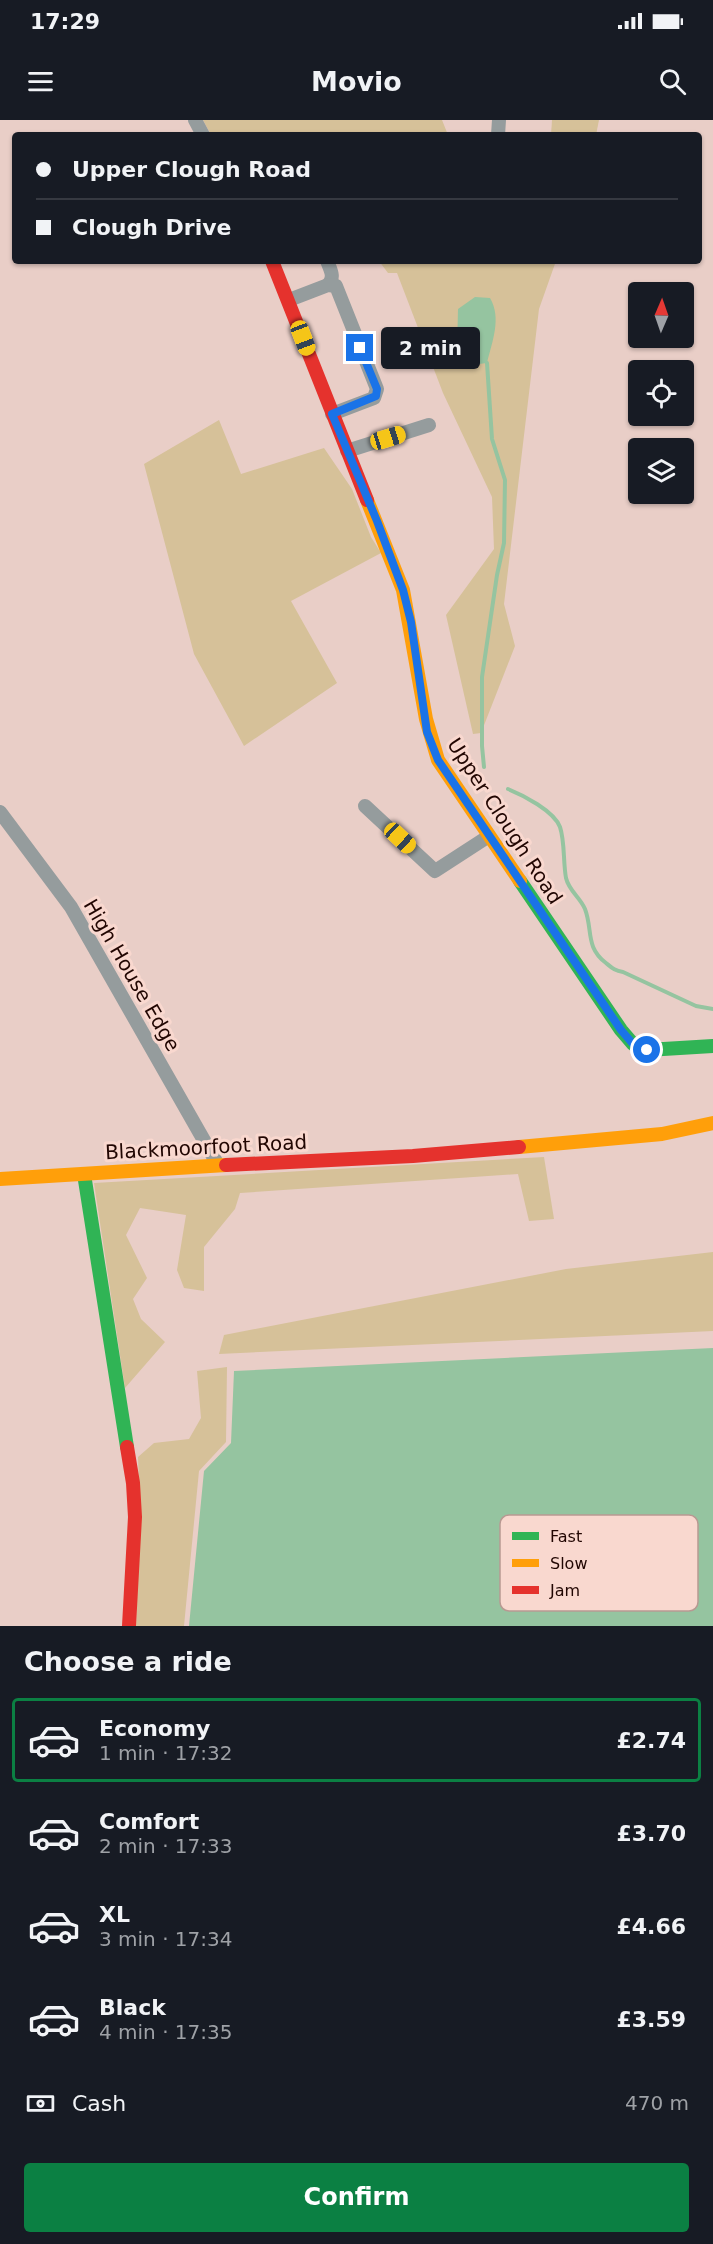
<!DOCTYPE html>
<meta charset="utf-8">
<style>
:root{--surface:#171b24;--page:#20242c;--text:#f1f3f6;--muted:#9ea1a6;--line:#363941;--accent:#0b8043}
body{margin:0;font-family:"DejaVu Sans",sans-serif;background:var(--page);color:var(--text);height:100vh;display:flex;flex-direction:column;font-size:22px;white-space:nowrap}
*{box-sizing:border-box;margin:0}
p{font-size:20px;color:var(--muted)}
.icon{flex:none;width:33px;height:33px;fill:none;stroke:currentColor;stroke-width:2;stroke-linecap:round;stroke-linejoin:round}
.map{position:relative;height:1506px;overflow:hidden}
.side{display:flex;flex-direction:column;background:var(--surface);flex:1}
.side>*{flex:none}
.guide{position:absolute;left:12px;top:12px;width:690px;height:132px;border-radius:6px;box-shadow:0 2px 4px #0004;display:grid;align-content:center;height:132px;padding:0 24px;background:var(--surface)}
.needle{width:39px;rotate:2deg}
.tools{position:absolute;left:628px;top:162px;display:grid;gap:12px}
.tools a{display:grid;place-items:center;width:66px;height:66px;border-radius:6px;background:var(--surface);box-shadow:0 2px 4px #0004;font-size:30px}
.end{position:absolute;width:27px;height:27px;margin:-14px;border:8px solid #1a73e8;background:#fff;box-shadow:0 0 0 3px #fff}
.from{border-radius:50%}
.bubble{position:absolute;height:42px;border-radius:6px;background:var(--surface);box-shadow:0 2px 4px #0004;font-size:20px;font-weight:700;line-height:42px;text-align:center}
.car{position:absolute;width:18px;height:36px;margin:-18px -9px;border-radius:8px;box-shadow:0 0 4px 2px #0007;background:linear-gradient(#f5c518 24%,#345 0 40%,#f5c518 0 76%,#345 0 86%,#f5c518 0)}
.guide b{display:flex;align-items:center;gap:21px;height:57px;font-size:22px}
.guide b+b{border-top:2px solid var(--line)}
.guide i{width:15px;height:15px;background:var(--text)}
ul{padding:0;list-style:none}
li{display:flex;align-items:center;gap:18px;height:84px;margin:0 12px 9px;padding:0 12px;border:3px solid transparent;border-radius:6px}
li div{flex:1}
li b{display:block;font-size:22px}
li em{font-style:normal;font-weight:700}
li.on{border-color:var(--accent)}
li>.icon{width:54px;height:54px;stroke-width:1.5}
h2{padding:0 24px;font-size:27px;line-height:72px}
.pay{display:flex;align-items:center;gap:15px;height:66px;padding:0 24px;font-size:22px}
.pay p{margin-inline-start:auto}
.button{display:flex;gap:12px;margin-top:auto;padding:12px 24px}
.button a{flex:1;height:69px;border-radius:6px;background:var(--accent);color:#fff;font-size:24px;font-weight:700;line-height:69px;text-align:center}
.status{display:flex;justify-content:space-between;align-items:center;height:42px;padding:0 30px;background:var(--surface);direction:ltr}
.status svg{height:16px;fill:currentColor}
header{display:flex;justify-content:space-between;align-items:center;height:78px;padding:0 24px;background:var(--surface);font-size:27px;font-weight:700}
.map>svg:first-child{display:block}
</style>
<div class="status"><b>17:29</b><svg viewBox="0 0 49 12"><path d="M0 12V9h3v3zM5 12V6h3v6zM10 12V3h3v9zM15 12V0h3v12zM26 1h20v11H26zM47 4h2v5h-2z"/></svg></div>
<header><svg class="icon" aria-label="menu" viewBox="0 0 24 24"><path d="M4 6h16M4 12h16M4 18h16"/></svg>Movio<svg class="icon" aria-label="search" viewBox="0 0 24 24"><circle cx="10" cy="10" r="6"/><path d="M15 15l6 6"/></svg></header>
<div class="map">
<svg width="713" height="1506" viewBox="0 0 713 1506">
<rect width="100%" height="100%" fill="#e9cec7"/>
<g fill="#d6c199">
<polygon points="203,0 442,0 448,15 211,15"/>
<polygon points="552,0 599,0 596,15 551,15"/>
<polygon points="379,141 556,141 539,189 504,484 515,526 481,613 473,614 446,495 494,429 492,377 443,273 397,153 388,153"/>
<polygon points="219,300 241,354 324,328 352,369 371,417 381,433 291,481 337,563 244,626 194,534 144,344"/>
<polygon points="544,1037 554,1099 529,1101 518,1054 240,1073 235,1089 204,1127 204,1171 184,1168 177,1150 186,1095 140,1088 126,1115 147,1158 133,1179 141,1199 165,1222 125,1268 94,1063"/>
<polygon points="713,1132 713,1211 219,1234 224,1215 566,1149"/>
<polygon points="227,1247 226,1322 199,1351 184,1506 136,1506 140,1389 138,1337 154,1323 189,1319 201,1298 197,1251"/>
</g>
<g fill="#95c4a0">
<path d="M475,177L490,178C502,198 492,222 487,243L479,244L457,231L458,189Z"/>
<polygon points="713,1228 713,1506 189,1506 204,1351 231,1323 234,1251"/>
</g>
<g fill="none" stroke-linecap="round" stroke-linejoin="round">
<g stroke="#95c4a0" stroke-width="4">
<polyline points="484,647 482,626 482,557 497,455 504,423 505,360 492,319 487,243"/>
<path d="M508,669C523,675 554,691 560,707C565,722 563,742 566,758C569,771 580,777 585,789C593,810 585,827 606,843C612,848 615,851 623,852L696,886L713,889"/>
</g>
<g stroke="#959c9d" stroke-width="14">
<polyline points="195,0 203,15"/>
<polyline points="498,15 499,0"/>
<path d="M327,141C331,151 335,157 328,165"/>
<polyline points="289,180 328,165 336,166 377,269 374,278 332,294"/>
<polyline points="347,331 429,305"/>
<polyline points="365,686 435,751 489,716"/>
<polyline points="0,692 71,787 218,1045"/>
</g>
<g stroke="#30b455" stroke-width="14">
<polyline points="520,761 621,910 633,924 647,930 713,926"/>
<polyline points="84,1054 127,1327"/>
</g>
<g stroke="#ff9f0a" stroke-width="14">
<polyline points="367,380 403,470 426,599 438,640 520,761"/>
<polyline points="519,1027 662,1014 713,1003"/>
<polyline points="0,1059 226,1045"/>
</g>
<g stroke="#e5322d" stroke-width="14">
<polyline points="272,141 367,380"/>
<polyline points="226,1045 413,1036 519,1027"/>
<polyline points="127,1327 133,1363 135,1397 129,1506"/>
</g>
</g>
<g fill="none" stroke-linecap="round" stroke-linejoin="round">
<polyline stroke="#1a73e8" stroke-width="8" points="360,228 377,269 376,276 332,294 377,401 403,470 411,502 427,612 438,640 621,910 633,924 647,930"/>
</g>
<g text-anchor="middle" stroke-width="6" stroke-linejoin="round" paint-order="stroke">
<g font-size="20" fill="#210602" stroke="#f9d8cf">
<text transform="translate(505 701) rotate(57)" y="7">Upper Clough Road</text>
<text transform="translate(132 855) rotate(60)" y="7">High House Edge</text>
<text transform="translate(206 1027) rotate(-3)" y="7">Blackmoorfoot Road</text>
</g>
</g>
<rect x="500" y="1395" width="198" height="96" rx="9" fill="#f9d8cf" stroke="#b89992" stroke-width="1.5"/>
<rect x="512" y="1412" width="27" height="8" fill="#30b455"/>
<rect x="512" y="1439" width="27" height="8" fill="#ff9f0a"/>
<rect x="512" y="1466" width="27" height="8" fill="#e5322d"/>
<g font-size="16" fill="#210602">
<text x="550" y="1422">Fast</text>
<text x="550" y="1449">Slow</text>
<text x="550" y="1476">Jam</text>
</g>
</svg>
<div class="tools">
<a><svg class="needle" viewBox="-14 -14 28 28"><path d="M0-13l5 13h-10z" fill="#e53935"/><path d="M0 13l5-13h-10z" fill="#9ea1a6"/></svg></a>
<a><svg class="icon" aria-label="locate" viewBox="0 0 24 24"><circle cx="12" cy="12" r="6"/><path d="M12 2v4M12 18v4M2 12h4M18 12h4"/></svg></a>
<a><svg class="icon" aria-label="layers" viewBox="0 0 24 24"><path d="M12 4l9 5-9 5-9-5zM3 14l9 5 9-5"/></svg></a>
</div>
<i class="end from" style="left:647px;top:930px"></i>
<i class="end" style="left:360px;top:228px"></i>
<div class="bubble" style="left:381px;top:207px;width:99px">2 min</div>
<i class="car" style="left:303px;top:218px;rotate:159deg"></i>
<i class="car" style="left:388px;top:318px;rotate:73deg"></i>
<i class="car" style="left:400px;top:718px;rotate:133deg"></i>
<div class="guide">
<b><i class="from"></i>Upper Clough Road</b>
<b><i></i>Clough Drive</b>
</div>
</div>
<section class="side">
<h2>Choose a ride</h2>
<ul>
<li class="on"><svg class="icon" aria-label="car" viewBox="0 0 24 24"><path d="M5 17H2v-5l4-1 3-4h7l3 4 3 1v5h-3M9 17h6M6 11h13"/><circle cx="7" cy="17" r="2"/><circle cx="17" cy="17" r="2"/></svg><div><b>Economy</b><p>1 min · 17:32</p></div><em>£2.74</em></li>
<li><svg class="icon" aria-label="car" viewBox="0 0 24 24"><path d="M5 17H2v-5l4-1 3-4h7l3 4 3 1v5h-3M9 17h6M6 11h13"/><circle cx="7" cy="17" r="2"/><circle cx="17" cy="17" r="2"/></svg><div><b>Comfort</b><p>2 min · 17:33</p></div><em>£3.70</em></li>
<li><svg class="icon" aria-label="car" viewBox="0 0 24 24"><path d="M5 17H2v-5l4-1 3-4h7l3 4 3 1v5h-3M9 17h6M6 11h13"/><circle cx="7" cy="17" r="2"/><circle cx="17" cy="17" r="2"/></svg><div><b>XL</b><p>3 min · 17:34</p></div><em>£4.66</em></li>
<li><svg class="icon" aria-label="car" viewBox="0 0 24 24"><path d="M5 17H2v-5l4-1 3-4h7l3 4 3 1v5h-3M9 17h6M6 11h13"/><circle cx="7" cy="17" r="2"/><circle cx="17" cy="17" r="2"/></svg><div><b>Black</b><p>4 min · 17:35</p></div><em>£3.59</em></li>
</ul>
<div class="pay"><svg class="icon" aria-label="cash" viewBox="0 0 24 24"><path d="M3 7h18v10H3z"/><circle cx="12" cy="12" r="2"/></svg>Cash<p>470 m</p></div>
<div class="button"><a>Confirm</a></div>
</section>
